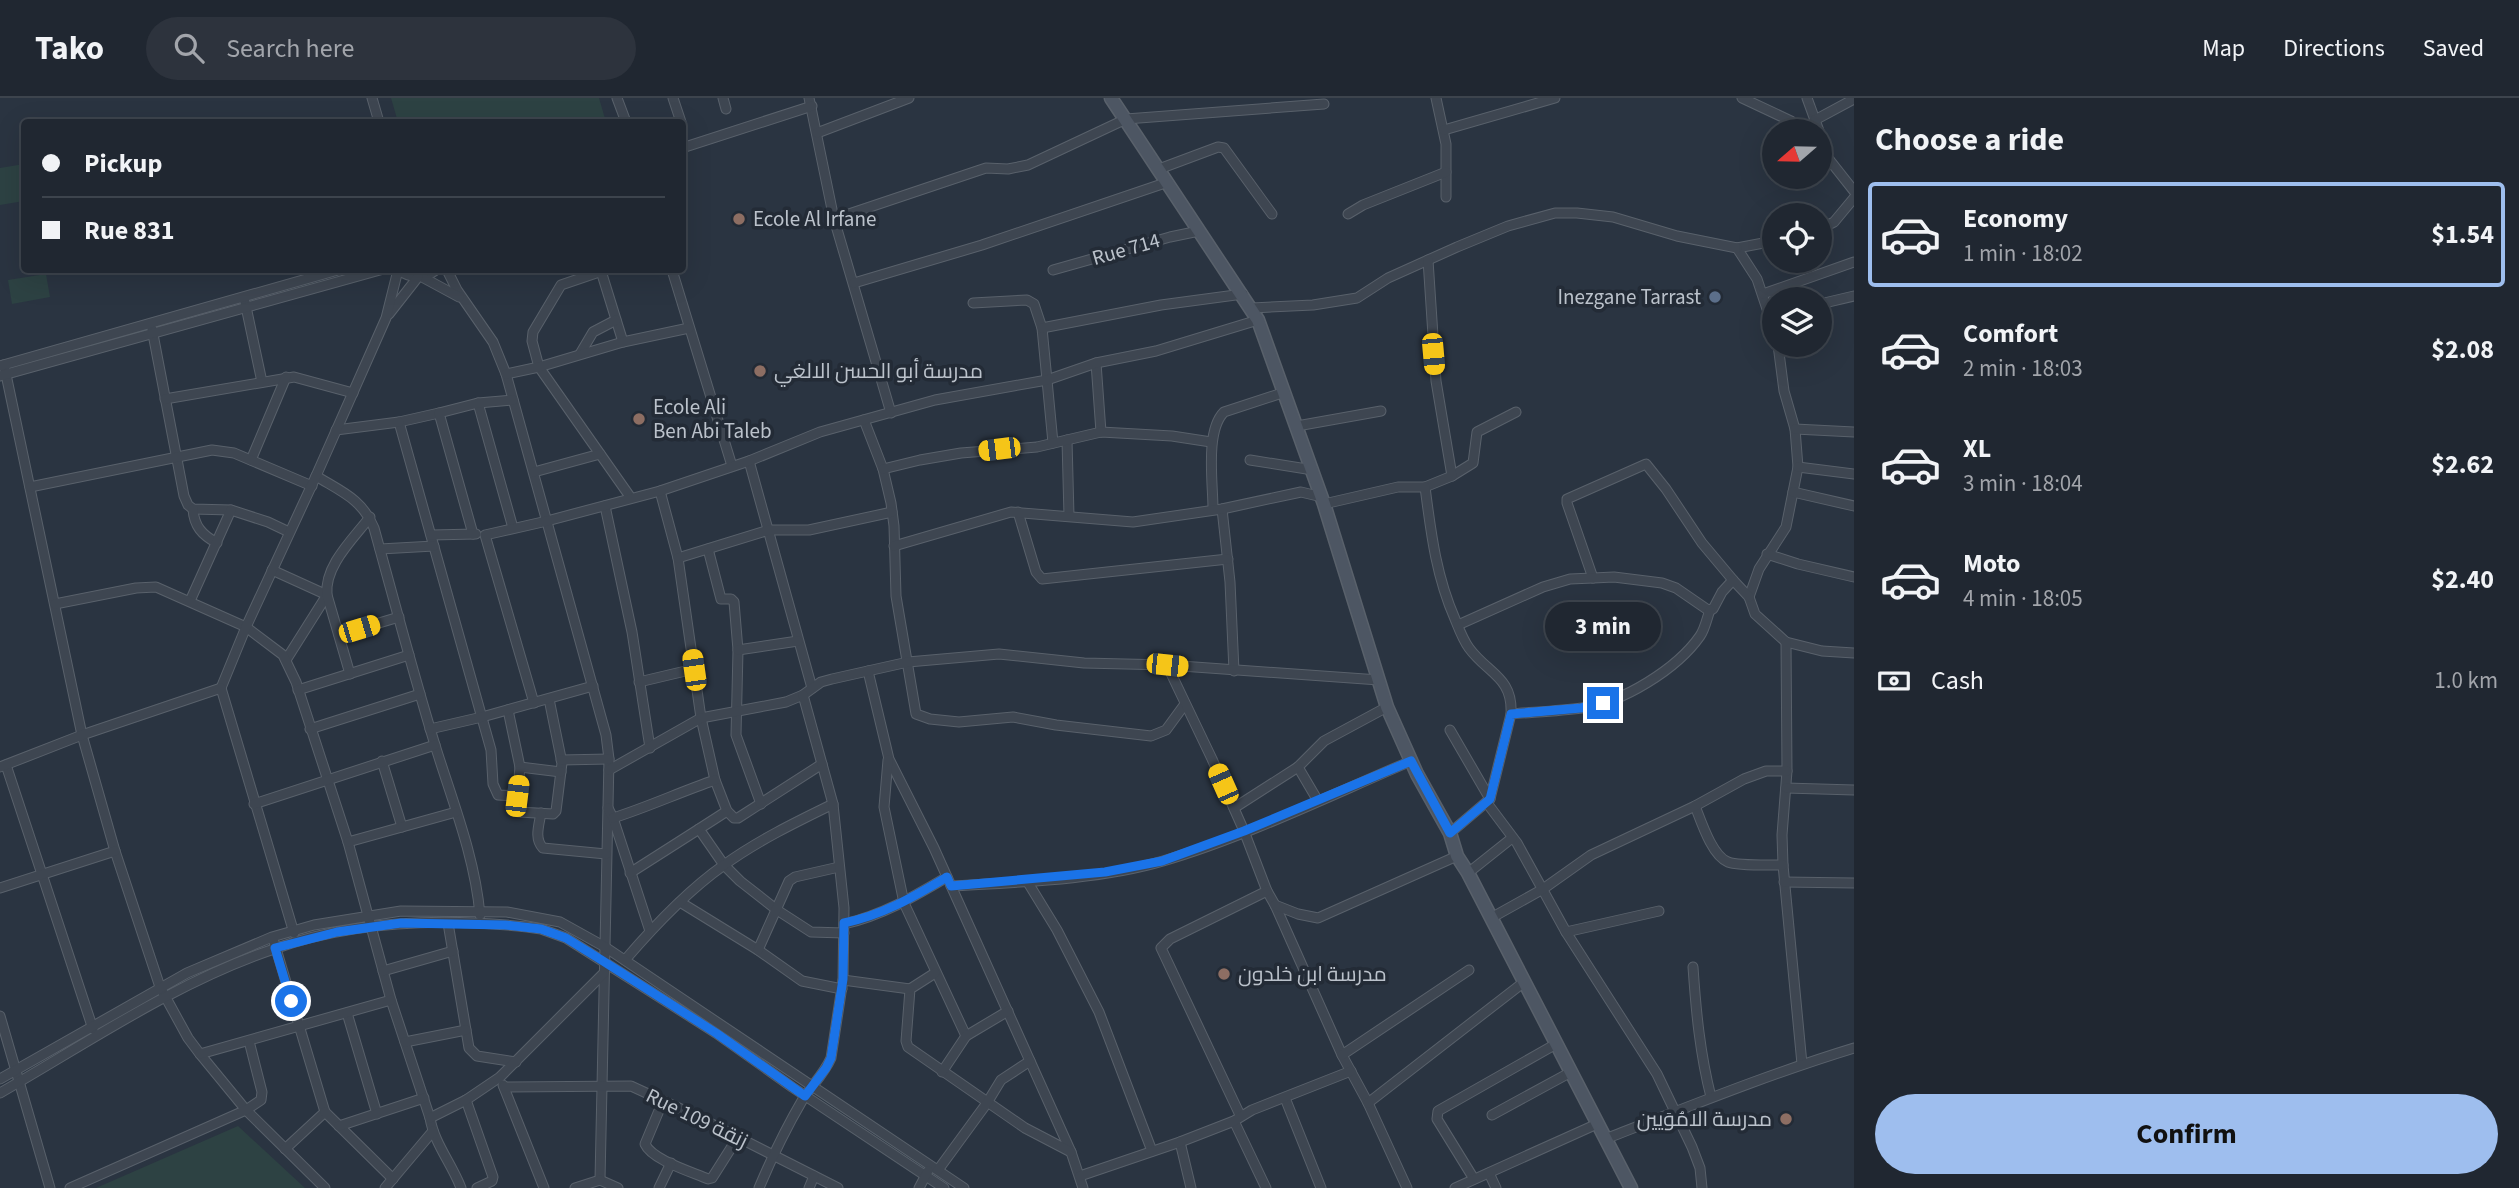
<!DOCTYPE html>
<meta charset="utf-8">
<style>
:root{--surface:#202731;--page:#2d333d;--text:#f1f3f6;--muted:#a2a5ab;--line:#3d444d;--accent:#9ebeee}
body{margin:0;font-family:"Source Sans 3",Cairo,sans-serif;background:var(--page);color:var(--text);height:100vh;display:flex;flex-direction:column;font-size:26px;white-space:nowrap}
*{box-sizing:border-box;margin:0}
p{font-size:23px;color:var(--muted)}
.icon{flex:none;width:38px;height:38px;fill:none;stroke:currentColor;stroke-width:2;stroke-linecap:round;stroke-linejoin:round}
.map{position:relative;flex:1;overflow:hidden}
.panel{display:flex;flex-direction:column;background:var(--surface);width:665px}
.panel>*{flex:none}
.guide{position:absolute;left:21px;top:21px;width:665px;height:154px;border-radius:7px;box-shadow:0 7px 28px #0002,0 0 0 2px var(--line);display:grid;align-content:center;height:154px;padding:0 21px;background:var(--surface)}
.needle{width:46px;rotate:250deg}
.controls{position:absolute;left:1762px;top:21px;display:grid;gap:14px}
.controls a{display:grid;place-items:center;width:70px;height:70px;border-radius:50%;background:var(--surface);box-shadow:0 7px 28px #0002,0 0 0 2px var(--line);font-size:35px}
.end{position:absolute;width:32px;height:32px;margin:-16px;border:9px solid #1a73e8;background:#fff;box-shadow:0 0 0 4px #fff}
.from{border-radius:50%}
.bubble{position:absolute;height:49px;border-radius:24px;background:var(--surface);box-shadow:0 7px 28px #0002,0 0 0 2px var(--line);font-size:23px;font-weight:700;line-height:49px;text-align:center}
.car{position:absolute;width:21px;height:42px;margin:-21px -10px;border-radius:9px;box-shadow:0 0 5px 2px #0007;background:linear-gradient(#f5c518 24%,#345 0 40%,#f5c518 0 76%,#345 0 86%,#f5c518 0)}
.guide b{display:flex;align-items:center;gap:24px;height:66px;font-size:26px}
.guide b+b{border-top:2px solid var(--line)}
.guide i{width:18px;height:18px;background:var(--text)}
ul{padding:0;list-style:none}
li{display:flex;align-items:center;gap:21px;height:105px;margin:0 14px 10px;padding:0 7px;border:4px solid transparent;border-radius:7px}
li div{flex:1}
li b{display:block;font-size:26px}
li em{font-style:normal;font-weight:700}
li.current{border-color:var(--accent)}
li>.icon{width:63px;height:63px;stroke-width:1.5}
h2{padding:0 21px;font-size:32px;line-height:84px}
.pay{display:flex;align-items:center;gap:18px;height:77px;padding:0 21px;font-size:26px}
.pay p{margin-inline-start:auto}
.action{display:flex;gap:14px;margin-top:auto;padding:14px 21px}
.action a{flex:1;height:80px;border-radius:42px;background:var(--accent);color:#111;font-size:28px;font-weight:700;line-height:80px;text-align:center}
header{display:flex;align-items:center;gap:42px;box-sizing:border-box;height:98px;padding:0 35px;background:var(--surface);border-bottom:2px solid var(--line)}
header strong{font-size:33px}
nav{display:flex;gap:38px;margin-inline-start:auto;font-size:24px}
.search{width:490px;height:63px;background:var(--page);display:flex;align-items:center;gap:18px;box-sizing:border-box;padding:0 24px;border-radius:38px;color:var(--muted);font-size:26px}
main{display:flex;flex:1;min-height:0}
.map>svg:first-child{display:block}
</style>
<header>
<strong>Tako</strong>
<div class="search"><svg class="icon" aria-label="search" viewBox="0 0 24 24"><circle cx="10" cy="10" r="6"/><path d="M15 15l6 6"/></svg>Search here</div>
<nav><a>Map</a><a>Directions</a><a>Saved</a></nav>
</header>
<main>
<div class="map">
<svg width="1854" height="1090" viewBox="0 0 1854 1090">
<rect width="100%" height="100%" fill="#2a3441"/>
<g fill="#2d4243">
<polygon points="391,0 599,0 606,24 398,24"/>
<polygon points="24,66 24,103 0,107 0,70"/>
<polygon points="46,176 50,199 12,206 8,182"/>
<polygon points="238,1028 305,1090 96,1090"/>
</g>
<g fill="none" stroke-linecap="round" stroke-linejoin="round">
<defs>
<g id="street">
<polyline points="372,0 379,24"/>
<polyline points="617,0 626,24"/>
<polyline points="673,0 681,24"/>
<polyline points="723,0 726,11"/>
<polyline points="809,0 834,121 891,315"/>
<polyline points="1436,0 1446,46 1446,99"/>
<polyline points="1742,0 1791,23 1803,33"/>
<polyline points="1807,0 1819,33"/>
<polyline points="1815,22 1854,1"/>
<polyline points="1444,32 1555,0"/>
<polyline points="817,35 909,0"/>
<polyline points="682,50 812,8"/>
<polyline points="1820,50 1854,93"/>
<polyline points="1159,71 1218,49 1224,50 1272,116"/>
<polyline points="1348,116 1363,107 1446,74"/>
<polyline points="834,121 977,73 986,70 1008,71 1028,67 1126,21 1324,6"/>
<polyline points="1820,131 1834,124 1854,100"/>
<polyline points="1774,143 1737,150 1757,181 1774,232"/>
<path d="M399,172C411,181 424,181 436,172"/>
<polyline points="447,172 457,192 493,244 506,276 606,637 609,661 600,1082"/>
<polyline points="605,172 561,187 533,234 532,243 539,269 631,400"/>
<polyline points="672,172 732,368"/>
<polyline points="1053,172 1170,139 1199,133"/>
<polyline points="601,173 623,244"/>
<polyline points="422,179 459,199"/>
<polyline points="854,185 982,147 1168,84"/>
<polyline points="1763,196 1854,164"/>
<polyline points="245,204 262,284"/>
<polyline points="973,205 1027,202 1034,206 1042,230 1053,345"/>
<polyline points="1820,206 1854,198"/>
<polyline points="1252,210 1313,207 1357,200 1388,180 1457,149 1508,128 1555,115 1577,115 1613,119 1677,138 1737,150"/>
<polyline points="389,216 418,179"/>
<polyline points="1042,230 1161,207 1243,196"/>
<polyline points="152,231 184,398 188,407 193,411 231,412 268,424 289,434"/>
<polyline points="1778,247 1784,293 1795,331 1798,369 1786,429 1759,471 1749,499 1755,516 1786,544 1822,553 1854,555"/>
<polyline points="580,256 593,234 616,222"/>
<polyline points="1096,265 1101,334"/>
<polyline points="4,267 82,637 115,753 160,889 188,940 200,956 246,1012 325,1090"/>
<polyline points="0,268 338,172"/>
<polyline points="506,276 539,269 623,244 689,230"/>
<polyline points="0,278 380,172"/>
<polyline points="165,301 294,279 353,295"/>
<polyline points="478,305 513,430"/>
<polyline points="439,315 399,324 491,652 493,686 498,697 517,698"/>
<polyline points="864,322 883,371 891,405 894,428 896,498 916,616 930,621 959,624 1013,619 1056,627 1151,638 1166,632 1185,606"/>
<polyline points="1297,328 1381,313"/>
<polyline points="1795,331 1854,334"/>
<polyline points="336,332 399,324"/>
<polyline points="1067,342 1069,418"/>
<polyline points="251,362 286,279"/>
<polyline points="1250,362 1313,372"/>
<polyline points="749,363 812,590"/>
<polyline points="1798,369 1854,376"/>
<polyline points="883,371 920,362 961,355 1037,349 1101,334 1172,338 1211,344"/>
<polyline points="534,374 600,356"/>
<path d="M316,378C342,394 362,401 374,430C394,502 413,575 435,647C452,702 475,759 480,817"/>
<polyline points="1452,378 1473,365 1477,334 1516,314"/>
<polyline points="30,389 212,352 234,355 312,388"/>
<polyline points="1425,389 1452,378 1436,283 1428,162"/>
<polyline points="660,393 678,460 701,620 715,682 727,713 734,720 738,720 822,666"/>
<polyline points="1793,394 1854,408"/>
<path d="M1324,406L1398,389H1425C1431,435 1436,478 1455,521C1459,531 1463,542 1469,550C1488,576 1513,579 1511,616"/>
<polyline points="605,408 632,534 650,650"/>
<path d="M193,411C194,428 202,437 217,445"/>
<path d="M1213,411C1213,385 1205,333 1224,314L1285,294"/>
<polyline points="1222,411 1230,484 1234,573"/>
<polyline points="1018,414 1036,474 1042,481 1228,461"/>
<polyline points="473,436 439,315 478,305 513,302"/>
<polyline points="431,437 476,436"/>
<polyline points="894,448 1011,414 1133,424 1222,411 1301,394 1322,399"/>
<polyline points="380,451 434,448"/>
<polyline points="708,451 721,501 731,501 734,504 738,552 736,637 761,706"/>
<polyline points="1767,456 1798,466 1854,479"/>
<polyline points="678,460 769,432 809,432 892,414"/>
<polyline points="272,472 327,497 286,562"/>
<polyline points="1593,480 1567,405 1567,401 1646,366 1666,391 1702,445 1733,482"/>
<polyline points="190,503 231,412"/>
<path d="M55,506L136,490L156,489L246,529L283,557L296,584L348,744L391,902L430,1020C434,1045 452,1066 461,1090"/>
<polyline points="1458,527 1543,489 1570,481 1593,480 1614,479 1662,485 1676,490 1708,512 1713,511 1722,494 1733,482 1749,499"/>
<polyline points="339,537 399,519"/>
<polyline points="1786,544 1787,673 1782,737 1783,767 1802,966"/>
<polyline points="738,552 798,543"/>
<polyline points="1167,567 1212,661 1244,733 1267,793 1275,807 1342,957 1368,1005 1407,1090"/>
<polyline points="868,573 889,661 934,750 1071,1054 1083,1090"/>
<path d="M350,576L327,497C324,468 353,441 370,419"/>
<polyline points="639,584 694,571"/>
<polyline points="221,590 246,529 316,378 386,220 398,172"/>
<polyline points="298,592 409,557"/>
<polyline points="534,605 485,437 547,423 660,393 749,363 820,334 935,302 1047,282 1096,265 1156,253 1258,222"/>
<polyline points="508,612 520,669 516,711 519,714 553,716 556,713 562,665 549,601"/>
<polyline points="310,631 420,596"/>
<polyline points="430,631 482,619 593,588"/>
<polyline points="1450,632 1490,701"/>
<polyline points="561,662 609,661"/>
<polyline points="888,662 884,709 904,805 966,938"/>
<polyline points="382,663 402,729"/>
<polyline points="6,667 93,931"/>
<polyline points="0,669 82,637 221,590 294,835"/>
<polyline points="520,669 561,674"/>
<polyline points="609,672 701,620 786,604 803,597 821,584 832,581 908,564 999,556 1084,565 1167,567 1379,582"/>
<polyline points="1786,690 1854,692"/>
<polyline points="1318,703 1298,669 1324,643 1387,609"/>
<polyline points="1487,705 1517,745 1566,834 1657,976 1692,1049 1700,1070 1702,1090"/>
<polyline points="254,706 435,647"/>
<path d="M1695,708C1701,723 1712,758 1728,764C1738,768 1770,767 1783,767"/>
<polyline points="608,710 613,720 650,833"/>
<polyline points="1234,710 1298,669"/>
<polyline points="727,713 699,731 724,767 740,783 777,812 811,834 844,835"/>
<path d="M541,715C539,727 534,741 543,750L606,756"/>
<path d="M613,720C648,709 680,694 715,682"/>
<path d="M1450,735L1490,701L1511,616C1535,614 1559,613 1582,610C1622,605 1677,571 1700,538C1705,531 1707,520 1710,512"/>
<polyline points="348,744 456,714"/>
<polyline points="630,775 699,731"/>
<polyline points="1468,775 1512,740"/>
<polyline points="1027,783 1057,832 1099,914 1152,1053"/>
<polyline points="1784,784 1854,785"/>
<path d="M951,788C1018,784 1099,782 1163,763C1245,739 1331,697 1411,663"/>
<polyline points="0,790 115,753"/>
<polyline points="680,804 758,852 802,883 842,891"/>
<polyline points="1275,807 1298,816 1318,820 1457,758"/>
<polyline points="1491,820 1543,791 1591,757 1695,708 1744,681 1766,673 1787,673"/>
<polyline points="448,825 469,950 477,958 516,964"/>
<path d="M844,826C883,817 913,799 947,779"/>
<polyline points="1566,834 1659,813"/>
<polyline points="274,844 325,1014 285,1051"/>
<polyline points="758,852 789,783 795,779 839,769"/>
<path d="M625,862C655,827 687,793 724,767C757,743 796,724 833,706"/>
<path d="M1693,869C1696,913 1700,956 1711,999"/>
<polyline points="383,873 453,853"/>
<polyline points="935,875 910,891 906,943 908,949 1025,1030 1071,1054"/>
<polyline points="843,882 910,891"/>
<polyline points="347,915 377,1016"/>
<polyline points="0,918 50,1090"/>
<polyline points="405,944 466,932"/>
<polyline points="200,956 391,902"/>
<polyline points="1342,957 1469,872"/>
<polyline points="942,974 966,938 1008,913"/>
<polyline points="0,981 187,875 272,839 314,827 401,813 507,814 560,824 605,849 964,1090"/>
<polyline points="503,987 544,1090"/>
<polyline points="504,989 631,988 694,1017 838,1090"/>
<path d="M0,995C89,944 176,884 274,851C355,822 443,820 527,829L541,831L566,840L716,935L792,989L944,1090"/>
<polyline points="1285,1000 1321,1090"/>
<polyline points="466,1002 493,1079 492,1083 477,1090"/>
<path d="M663,1003L645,1046C652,1062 692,1074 708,1081L712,1080L738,1039"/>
<polyline points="1368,1005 1524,884"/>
<polyline points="325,1014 393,1081"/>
<polyline points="1240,1017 1161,850 1170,841 1267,793"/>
<polyline points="1492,1017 1571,974"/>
<polyline points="430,1020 466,1002 500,979 604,875"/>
<polyline points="1234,1023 1266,1090"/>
<polyline points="339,1028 424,1000"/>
<path d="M1605,1041C1688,1009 1769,976 1854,950"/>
<polyline points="1180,1044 1191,1090"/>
<polyline points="938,1072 987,1005 1001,982 1030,963"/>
<polyline points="1489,1075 1496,1090"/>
<polyline points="1080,1078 1180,1044 1234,1023 1252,1012 1351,973"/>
<polyline points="1474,1081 1437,1021 1438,1013 1556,946"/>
<polyline points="600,1082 618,1090"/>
<polyline points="70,1090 246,1012 261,1002 262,994 249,943"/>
<polyline points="385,1090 433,1033"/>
<polyline points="575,1090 600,1082"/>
<polyline points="659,1090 671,1065"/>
<path d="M759,1090C772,1059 786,1030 803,1001C812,987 824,976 831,960L843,882L844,810L833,706L803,597"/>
<polyline points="809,1090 814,1078"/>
<polyline points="919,1090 928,1073"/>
<polyline points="1455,1090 1597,1026"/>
</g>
<polyline id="secondary" points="1111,0 1258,222 1324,406 1387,609 1417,676 1450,735 1457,758 1468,775 1631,1090"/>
</defs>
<use href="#street" stroke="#59616b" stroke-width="11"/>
<use href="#secondary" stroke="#59616b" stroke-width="15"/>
<use href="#street" stroke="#3e4651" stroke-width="9"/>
<use href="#secondary" stroke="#4d5663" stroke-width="12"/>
</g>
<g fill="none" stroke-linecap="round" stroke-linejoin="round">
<path stroke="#1a73e8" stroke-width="9" d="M291,903L275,850L337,834L401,825L505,827L541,831L566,840L603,863L716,935L805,998L826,970L831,960L843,881L844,825C883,817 913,799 947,779L951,788L1105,774L1162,763L1244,733L1411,663L1450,735L1490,701L1511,616L1581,610L1603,605"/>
</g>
<g fill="#8d6e63" stroke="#232b36" stroke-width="2.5">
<circle cx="739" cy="121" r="7"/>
<circle cx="760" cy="273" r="7"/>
<circle cx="639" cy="321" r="7"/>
<circle cx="1224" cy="876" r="7"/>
<circle cx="1786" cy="1021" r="7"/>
</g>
<circle fill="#5c6f8a" stroke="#232b36" stroke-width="2.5" cx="1715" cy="199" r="7"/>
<g text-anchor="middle" stroke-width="7" stroke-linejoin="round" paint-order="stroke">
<g font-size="21" fill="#bbc2cb" stroke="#232b36" text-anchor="start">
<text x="753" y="128">Ecole Al Irfane</text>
<text x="1701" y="206" text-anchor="end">Inezgane Tarrast</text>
<text x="774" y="280">مدرسة أبو الحسن الالغي</text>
<text x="653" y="316">Ecole Ali<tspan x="653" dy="24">Ben Abi Taleb</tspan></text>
<text x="1238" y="883">مدرسة ابن خلدون</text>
<text x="1772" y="1028" text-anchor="end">مدرسة الامُوَيين</text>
</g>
<g font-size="21" fill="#bbc2cb" stroke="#232b36">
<text transform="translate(1126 151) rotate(-16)" y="7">Rue 714</text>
<text transform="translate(697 1020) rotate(26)" y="7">Rue 109 زنقة</text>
</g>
</g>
</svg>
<div class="controls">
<a><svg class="needle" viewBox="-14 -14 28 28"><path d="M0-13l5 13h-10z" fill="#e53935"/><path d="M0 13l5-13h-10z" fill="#a2a5ab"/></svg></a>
<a><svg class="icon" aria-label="locate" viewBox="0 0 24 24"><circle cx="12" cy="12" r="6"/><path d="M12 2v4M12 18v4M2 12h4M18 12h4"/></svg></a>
<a><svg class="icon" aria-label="layers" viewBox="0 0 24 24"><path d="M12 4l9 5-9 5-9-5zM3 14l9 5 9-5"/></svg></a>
</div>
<i class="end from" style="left:291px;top:903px"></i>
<i class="end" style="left:1603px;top:605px"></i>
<div class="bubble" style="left:1545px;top:504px;width:116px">3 min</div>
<i class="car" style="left:1433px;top:256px;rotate:175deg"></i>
<i class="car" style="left:999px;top:351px;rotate:263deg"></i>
<i class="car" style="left:359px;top:531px;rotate:73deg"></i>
<i class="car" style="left:1167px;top:567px;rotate:96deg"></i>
<i class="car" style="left:694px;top:572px;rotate:352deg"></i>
<i class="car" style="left:1223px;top:686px;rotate:336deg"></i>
<i class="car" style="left:517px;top:698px;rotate:7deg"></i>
<div class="guide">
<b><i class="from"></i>Pickup</b>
<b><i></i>Rue 831</b>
</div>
</div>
<section class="panel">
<h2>Choose a ride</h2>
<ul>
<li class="current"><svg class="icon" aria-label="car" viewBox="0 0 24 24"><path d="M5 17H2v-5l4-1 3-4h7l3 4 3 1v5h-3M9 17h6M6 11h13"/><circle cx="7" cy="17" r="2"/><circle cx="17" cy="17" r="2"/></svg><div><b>Economy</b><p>1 min · 18:02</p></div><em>$1.54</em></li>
<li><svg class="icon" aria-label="car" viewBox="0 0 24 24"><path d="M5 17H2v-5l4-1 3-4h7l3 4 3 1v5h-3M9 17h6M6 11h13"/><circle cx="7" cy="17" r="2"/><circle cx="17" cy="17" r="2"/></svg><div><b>Comfort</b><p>2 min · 18:03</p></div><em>$2.08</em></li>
<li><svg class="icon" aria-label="car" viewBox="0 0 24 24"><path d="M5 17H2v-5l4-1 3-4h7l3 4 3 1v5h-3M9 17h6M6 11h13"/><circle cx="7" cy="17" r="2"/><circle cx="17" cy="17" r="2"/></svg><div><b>XL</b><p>3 min · 18:04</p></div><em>$2.62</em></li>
<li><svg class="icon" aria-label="car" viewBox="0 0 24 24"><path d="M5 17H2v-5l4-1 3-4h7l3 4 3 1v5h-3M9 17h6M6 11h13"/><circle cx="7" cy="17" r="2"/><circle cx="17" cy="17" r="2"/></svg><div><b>Moto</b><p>4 min · 18:05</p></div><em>$2.40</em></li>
</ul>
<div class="pay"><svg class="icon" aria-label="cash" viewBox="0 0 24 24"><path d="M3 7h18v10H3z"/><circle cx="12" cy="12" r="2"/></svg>Cash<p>1.0 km</p></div>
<div class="action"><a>Confirm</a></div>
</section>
</main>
